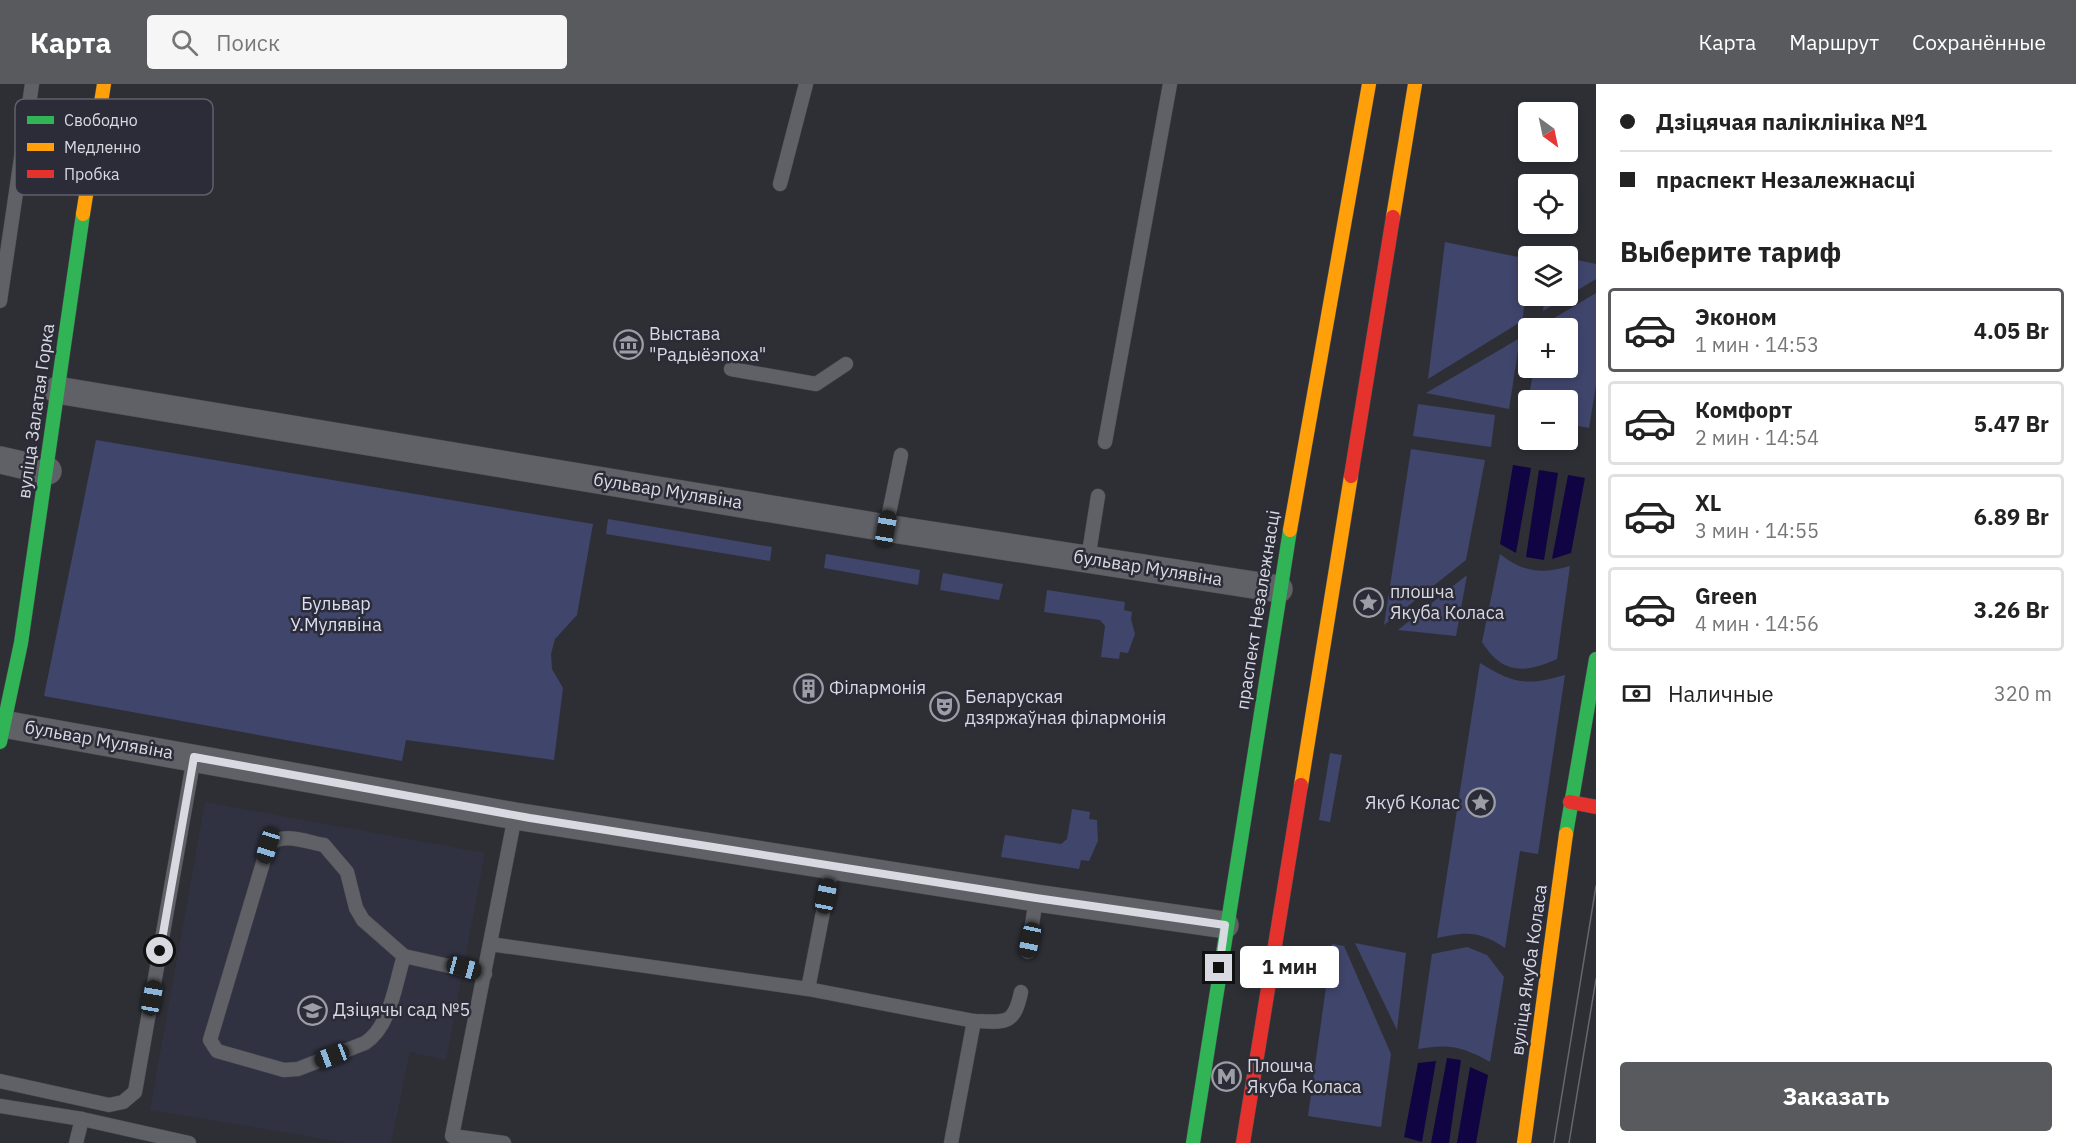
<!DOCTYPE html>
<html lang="ru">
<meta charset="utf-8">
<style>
:root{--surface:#fff;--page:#f6f6f6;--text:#222;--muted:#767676;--line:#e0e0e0;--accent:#595a5d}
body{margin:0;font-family:"IBM Plex Sans",sans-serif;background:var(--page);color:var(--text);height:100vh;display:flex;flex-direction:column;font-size:22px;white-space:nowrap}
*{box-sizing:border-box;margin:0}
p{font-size:20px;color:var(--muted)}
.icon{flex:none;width:33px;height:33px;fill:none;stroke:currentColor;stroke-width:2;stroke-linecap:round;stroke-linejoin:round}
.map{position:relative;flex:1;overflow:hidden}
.panel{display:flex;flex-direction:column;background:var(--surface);width:480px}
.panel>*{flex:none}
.top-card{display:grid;align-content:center;height:132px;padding:0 24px;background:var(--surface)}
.needle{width:39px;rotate:147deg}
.fabs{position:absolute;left:1518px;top:18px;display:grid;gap:12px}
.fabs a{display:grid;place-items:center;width:60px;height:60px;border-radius:6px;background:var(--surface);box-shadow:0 3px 9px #0003;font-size:30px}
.end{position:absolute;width:27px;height:27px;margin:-14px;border:8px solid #d8d9e1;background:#111;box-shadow:0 0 0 3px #111}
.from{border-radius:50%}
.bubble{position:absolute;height:42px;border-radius:6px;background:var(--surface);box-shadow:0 3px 9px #0003;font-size:20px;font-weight:800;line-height:42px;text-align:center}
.car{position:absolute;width:18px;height:36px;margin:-18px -9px;border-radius:8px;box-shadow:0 0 4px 2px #0007;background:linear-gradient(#222 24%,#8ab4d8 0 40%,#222 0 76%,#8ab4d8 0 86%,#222 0)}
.top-card b{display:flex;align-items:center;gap:21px;height:57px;font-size:22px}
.top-card b+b{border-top:2px solid var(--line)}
.top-card i{width:15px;height:15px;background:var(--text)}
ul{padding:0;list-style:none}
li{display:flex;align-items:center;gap:18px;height:84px;margin:0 12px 9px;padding:0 12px;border:3px solid var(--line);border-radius:6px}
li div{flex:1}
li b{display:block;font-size:22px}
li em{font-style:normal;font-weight:800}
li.active{border-color:var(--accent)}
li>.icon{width:54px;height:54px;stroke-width:1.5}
h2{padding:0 24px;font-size:27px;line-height:72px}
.pay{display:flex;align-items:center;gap:15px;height:66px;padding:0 24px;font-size:22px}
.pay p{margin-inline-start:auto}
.cta{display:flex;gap:12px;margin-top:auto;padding:12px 24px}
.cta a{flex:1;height:69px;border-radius:6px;background:var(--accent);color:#fff;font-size:24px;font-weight:800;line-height:69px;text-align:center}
header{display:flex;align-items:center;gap:36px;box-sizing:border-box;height:84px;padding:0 30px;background:var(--accent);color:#fff}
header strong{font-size:28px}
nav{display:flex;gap:33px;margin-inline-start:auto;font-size:21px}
.search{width:420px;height:54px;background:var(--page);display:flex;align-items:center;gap:15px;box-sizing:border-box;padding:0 21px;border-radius:6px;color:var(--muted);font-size:22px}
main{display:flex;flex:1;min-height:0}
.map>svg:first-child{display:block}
</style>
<header>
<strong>Карта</strong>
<div class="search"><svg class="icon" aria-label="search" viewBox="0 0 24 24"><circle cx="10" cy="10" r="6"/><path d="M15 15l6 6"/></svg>Поиск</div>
<nav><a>Карта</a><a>Маршрут</a><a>Сохранённые</a></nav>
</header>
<main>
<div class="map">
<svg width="1596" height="1059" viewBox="0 0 1596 1059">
<rect width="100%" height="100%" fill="#2e2f35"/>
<polygon fill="#303242" points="205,718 485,769 446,976 410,968 391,1059 349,1059 150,1026"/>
<g fill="#40456c">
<polygon points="1445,158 1528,175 1528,200 1522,237 1428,295"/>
<polygon points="1568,174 1596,180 1596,195 1543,227 1545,212 1568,212"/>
<polygon points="1596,209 1596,301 1589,344 1568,340 1568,316 1528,316 1528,334 1525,333 1534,284 1568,284 1568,244 1540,244 1541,242"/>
<polygon points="1520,254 1509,325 1426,309"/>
<polygon points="1418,320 1495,331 1491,363 1413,352"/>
<polygon points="96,356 593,440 577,531 555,555 551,570 552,585 563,604 554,676 406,656 402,677 44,612"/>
<polygon points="1411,365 1485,376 1466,476 1384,541"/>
<polygon points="608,435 772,463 770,477 606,450"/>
<polygon points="826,470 920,486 918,501 824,484"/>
<path d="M1500,470C1524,489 1542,490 1570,482L1557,575C1524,590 1502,590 1482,558Z"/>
<polygon points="943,489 1003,500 999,516 940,506"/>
<polygon points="1467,491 1456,552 1398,546"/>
<polygon points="1047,506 1125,518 1124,526 1132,528 1131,535 1135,550 1128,569 1120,568 1119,575 1101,573 1105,542 1100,536 1044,528"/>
<path d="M1480,579C1514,600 1526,602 1565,591L1538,770L1520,767L1505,864C1478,846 1467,848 1437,854Z"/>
<polygon points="1330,669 1342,671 1330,738 1319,736"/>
<polygon points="1072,725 1090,728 1089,735 1097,736 1098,757 1089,777 1081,776 1079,785 1001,773 1005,751 1061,760 1067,755"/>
<polygon points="1355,859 1406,869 1397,946"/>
<polygon points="1332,860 1344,862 1391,970 1381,1043 1308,1032"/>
<path d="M1467,863L1487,871L1504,893L1490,978C1461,962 1449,960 1418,965L1432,870Z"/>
</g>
<g fill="#110443">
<polygon points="1513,381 1531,384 1516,469 1500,460"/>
<polygon points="1539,386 1558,389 1544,476 1526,473"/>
<polygon points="1568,391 1585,394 1571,469 1552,475"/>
<polygon points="1447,974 1461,976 1449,1059 1431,1059"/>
<polygon points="1436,977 1422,1058 1404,1053 1418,979"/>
<polygon points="1470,983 1488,991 1476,1059 1457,1059"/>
</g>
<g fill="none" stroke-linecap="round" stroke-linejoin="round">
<defs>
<g id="lane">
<polyline points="780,100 806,0"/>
<polyline points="0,217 32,0"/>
<polyline points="731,285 816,300 846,280"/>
<polyline points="1105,358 1170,0"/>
<polyline points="886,444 901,371"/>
<polyline points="1088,475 1098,412"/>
<polyline points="490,860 808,905 974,937"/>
<polyline points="1028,868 1036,814"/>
<path d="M404,872C395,900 391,942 365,959L298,985L284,986L217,967L210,956L268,762C282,747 306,758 324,761L347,788L356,824L363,836L404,872L485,890"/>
<polyline points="808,905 832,782"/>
<polyline points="0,997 109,1021 123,1018 135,1008 194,673"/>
<polyline points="0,1022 82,1035 189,1059"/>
<polyline points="76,1059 82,1035"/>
<polyline points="504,1059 452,1052 515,732"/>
<path d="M951,1059L974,937C1005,938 1014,942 1021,908"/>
</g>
<g id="street">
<polyline points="57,306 886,444 1279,505"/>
<polyline points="0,376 48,387"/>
<polyline points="3,640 515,732 1036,814 1225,841"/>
</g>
<g id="fast">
<polyline points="0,658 21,559 83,130"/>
<polyline points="1566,750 1596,575"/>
<polyline points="1193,1059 1290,446"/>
</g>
<g id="slow">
<polyline points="83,130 104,0"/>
<polyline points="1393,133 1415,0"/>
<polyline points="1290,446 1369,0"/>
<polyline points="1301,701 1351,392"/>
<polyline points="1524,1059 1566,750"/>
</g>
<g id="jam">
<polyline points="1351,392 1393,133"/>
<polyline points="1570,718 1596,723"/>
<polyline points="1243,1059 1301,701"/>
</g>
</defs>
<use href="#lane" stroke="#494a50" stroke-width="15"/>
<use href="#street" stroke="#494a50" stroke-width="28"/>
<use href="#fast" stroke="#494a50" stroke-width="15"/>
<use href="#slow" stroke="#494a50" stroke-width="15"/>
<use href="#jam" stroke="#494a50" stroke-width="15"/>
<use href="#lane" stroke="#606166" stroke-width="14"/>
<use href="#street" stroke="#606166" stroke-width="27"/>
<use href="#fast" stroke="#30b455" stroke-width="14"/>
<use href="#slow" stroke="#ff9f0a" stroke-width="14"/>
<use href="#jam" stroke="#e5322d" stroke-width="14"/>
<g stroke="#66676c" stroke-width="1.5">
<polyline points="1554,1059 1596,802"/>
<polyline points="1569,1059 1596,895"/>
</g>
</g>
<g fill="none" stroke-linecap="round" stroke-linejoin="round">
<polyline stroke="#d8d9e1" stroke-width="8" points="160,867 194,673 530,734 1036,814 1225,841 1219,884"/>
</g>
<defs>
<symbol id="museum-ring" viewBox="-11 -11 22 22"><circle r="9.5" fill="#2b2c38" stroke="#9c9ea5" stroke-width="1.5"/><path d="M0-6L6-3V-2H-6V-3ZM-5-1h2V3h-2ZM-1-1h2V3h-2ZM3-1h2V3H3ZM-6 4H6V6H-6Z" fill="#9c9ea5"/></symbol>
<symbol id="sight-ring" viewBox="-11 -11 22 22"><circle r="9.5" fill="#2b2c38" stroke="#9c9ea5" stroke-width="1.5"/><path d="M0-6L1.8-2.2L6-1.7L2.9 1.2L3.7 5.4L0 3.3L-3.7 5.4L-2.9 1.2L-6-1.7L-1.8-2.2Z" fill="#9c9ea5"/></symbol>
<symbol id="building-ring" viewBox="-11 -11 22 22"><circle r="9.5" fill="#2b2c38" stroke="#9c9ea5" stroke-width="1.5"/><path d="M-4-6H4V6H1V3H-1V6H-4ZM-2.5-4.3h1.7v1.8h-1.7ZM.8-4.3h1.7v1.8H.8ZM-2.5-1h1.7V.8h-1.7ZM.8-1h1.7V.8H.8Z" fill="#9c9ea5"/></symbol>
<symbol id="theatre-ring" viewBox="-11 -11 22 22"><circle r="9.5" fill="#2b2c38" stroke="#9c9ea5" stroke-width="1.5"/><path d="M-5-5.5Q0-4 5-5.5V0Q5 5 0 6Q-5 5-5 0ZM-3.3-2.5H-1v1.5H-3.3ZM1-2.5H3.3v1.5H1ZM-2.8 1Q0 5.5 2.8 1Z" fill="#9c9ea5"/></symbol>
<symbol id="school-ring" viewBox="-11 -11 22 22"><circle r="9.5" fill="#2b2c38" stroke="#9c9ea5" stroke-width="1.5"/><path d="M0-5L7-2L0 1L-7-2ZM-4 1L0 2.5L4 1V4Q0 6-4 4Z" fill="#9c9ea5"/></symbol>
<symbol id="metro-ring" viewBox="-11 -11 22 22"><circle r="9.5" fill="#2b2c38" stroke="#9c9ea5" stroke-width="1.5"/><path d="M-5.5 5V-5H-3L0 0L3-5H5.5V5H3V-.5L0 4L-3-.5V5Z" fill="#9c9ea5"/></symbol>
</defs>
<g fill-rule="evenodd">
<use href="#museum-ring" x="612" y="244" width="33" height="33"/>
<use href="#sight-ring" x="1352" y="502" width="33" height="33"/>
<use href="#building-ring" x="792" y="588" width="33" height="33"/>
<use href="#theatre-ring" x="928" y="606" width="33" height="33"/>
<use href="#sight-ring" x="1464" y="702" width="33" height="33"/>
<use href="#school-ring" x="296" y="910" width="33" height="33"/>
<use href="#metro-ring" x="1210" y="976" width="33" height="33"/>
</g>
<g text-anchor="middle" stroke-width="5" stroke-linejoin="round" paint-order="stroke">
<g font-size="18" fill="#d8d9e1" stroke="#2b2c38" text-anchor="start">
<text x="649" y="256">Выстава<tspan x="649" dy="21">"Радыёэпоха"</tspan></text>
<text x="1390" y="514">плошча<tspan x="1390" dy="21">Якуба Коласа</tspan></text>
<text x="829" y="610">Філармонія</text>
<text x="965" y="619">Беларуская<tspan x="965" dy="21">дзяржаўная філармонія</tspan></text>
<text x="1460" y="725" text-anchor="end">Якуб Колас</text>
<text x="333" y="932">Дзіцячы сад №5</text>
<text x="1247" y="988">Плошча<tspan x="1247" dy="21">Якуба Коласа</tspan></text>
</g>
<g font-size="18" fill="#d8d9e1" stroke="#2b2c38">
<text transform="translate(36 327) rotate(-82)" y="6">вуліца Залатая Горка</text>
<text transform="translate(668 407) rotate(9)" y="6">бульвар Мулявіна</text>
<text transform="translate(1148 484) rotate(9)" y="6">бульвар Мулявіна</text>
<text transform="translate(1258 526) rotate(-81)" y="6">праспект Незалежнасці</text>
<text transform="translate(99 656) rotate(10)" y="6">бульвар Мулявіна</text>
<text transform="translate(1529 886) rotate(-82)" y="6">вуліца Якуба Коласа</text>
</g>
<g font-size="18" fill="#dbdff4" stroke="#2b2c38">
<text x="336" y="526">Бульвар<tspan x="336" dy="21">У.Мулявіна</tspan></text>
</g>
</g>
<rect x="15" y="15" width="198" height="96" rx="9" fill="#2b2c38" stroke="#5f606b" stroke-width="1.5"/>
<rect x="27" y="32" width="27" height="8" fill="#30b455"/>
<rect x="27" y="59" width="27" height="8" fill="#ff9f0a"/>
<rect x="27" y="86" width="27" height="8" fill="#e5322d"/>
<g font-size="16" fill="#d8d9e1">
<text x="64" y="42">Свободно</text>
<text x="64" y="69">Медленно</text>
<text x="64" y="96">Пробка</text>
</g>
</svg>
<div class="fabs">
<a><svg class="needle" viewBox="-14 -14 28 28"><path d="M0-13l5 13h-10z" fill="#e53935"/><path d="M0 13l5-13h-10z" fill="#767676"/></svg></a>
<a><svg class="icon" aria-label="locate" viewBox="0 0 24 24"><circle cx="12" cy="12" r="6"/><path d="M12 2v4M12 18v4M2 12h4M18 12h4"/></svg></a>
<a><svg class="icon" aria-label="layers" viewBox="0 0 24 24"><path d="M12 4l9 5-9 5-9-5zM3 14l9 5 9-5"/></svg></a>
<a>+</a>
<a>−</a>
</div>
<i class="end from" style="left:160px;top:867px"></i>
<i class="end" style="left:1219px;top:884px"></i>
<div class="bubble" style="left:1240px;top:862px;width:99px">1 мин</div>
<i class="car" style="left:886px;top:444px;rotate:10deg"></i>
<i class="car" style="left:268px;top:762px;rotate:197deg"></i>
<i class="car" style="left:826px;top:812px;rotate:11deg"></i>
<i class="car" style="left:1030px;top:856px;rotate:192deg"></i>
<i class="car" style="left:464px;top:884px;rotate:105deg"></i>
<i class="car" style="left:152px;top:914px;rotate:10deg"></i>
<i class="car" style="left:332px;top:972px;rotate:249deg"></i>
</div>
<section class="panel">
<div class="top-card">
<b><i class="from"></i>Дзіцячая паліклініка №1</b>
<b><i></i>праспект Незалежнасці</b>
</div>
<h2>Выберите тариф</h2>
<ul>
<li class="active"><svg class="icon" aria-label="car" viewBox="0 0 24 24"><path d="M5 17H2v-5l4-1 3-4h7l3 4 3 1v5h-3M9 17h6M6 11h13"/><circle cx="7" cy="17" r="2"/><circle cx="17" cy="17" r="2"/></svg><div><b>Эконом</b><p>1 мин · 14:53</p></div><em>4.05 Br</em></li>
<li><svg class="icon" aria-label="car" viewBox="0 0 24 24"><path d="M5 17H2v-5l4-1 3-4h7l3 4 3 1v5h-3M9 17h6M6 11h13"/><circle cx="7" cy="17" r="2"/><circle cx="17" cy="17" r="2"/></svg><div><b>Комфорт</b><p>2 мин · 14:54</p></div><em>5.47 Br</em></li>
<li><svg class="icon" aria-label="car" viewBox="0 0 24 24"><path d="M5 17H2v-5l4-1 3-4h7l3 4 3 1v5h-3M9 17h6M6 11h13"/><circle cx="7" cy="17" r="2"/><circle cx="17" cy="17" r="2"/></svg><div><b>XL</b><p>3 мин · 14:55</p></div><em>6.89 Br</em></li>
<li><svg class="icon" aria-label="car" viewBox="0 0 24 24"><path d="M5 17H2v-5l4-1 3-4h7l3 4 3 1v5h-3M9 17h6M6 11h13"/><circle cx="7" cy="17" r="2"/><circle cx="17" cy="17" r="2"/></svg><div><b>Green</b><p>4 мин · 14:56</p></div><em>3.26 Br</em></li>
</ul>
<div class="pay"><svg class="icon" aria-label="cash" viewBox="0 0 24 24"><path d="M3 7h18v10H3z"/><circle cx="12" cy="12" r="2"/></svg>Наличные<p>320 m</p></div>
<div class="cta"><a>Заказать</a></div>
</section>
</main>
